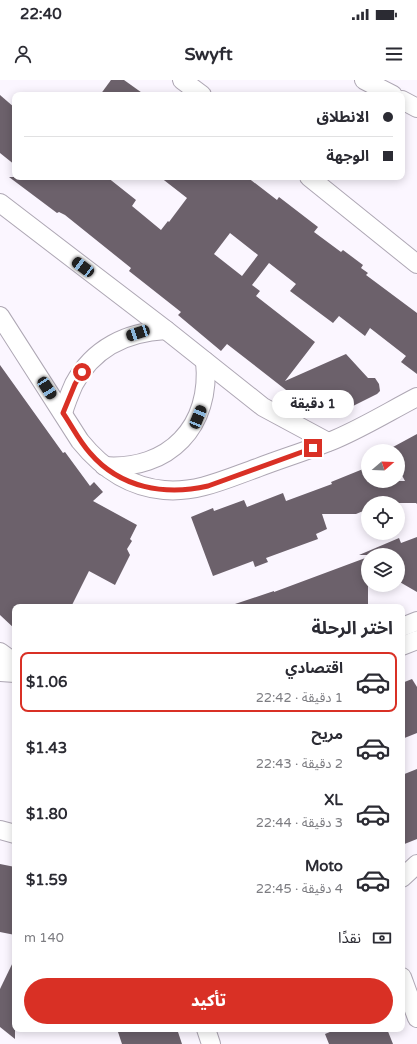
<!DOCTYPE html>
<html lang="ar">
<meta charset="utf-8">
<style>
:root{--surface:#fff;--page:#f7f7f7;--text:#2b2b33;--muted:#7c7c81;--line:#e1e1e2;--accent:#d93025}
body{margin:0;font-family:"Varela Round","Noto Sans Arabic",sans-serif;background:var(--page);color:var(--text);direction:rtl;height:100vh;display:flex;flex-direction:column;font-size:15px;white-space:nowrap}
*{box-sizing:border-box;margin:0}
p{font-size:13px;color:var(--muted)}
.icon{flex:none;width:22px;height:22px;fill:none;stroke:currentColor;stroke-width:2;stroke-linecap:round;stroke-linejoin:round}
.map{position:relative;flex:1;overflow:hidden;direction:ltr}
.details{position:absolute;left:12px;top:524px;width:393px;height:428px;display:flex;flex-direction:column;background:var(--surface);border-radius:8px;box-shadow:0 2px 10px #0003;direction:rtl}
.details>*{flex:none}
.top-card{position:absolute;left:12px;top:12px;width:393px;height:88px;border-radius:8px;box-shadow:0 2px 10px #0003;direction:rtl;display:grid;align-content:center;height:88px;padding:0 12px;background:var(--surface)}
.needle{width:26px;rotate:71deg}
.fabs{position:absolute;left:361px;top:364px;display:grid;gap:8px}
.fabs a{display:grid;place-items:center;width:44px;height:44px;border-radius:50%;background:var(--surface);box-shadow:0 2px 10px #0003;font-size:20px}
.end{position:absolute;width:18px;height:18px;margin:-9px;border:5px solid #d93025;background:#fff;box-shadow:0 0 0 2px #fff}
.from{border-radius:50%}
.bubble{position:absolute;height:28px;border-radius:14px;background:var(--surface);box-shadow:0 2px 10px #0003;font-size:13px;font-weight:800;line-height:28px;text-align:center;direction:rtl}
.car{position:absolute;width:12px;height:24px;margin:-12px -6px;border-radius:5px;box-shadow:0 0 3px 1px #0007;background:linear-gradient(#222 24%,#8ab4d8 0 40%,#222 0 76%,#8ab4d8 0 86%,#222 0)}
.top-card b{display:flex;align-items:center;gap:14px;height:38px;font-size:15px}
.top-card b+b{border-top:1px solid var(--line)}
.top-card i{width:10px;height:10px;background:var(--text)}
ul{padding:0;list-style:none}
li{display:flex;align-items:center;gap:12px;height:60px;margin:0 8px 6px;padding:0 4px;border:2px solid transparent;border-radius:8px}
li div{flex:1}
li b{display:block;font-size:15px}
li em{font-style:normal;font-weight:800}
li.active{border-color:var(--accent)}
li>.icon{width:36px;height:36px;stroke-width:1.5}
h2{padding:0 12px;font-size:18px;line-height:48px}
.pay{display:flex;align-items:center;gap:10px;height:44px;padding:0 12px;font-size:15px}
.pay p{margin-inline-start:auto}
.button{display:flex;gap:8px;margin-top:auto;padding:8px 12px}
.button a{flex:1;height:46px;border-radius:24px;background:var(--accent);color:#fff;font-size:16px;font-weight:800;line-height:46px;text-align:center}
.status{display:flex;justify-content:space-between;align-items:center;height:28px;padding:0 20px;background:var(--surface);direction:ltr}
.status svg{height:11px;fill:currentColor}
header{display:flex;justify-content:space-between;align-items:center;height:52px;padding:0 12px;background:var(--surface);font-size:18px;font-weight:800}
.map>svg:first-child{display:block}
</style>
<div class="status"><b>22:40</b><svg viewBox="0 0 49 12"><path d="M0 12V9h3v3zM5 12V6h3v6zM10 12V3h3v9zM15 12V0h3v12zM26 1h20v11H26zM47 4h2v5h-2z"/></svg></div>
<header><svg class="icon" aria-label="menu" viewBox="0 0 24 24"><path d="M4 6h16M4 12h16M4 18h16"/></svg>Swyft<svg class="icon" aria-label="person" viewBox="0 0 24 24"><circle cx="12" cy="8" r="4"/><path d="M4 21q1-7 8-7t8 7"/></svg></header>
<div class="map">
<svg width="417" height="964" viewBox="0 0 417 964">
<rect width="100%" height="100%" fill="#fbf6ff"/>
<g fill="#6c616b" fill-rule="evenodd">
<polygon points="111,0 124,0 145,15 100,15"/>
<polygon points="0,15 15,28 15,85 0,73"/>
<path d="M9,97H107L136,120L132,126L161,150L168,141L169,142L187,118L160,97H247L277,120L279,117L318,147L314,152L341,172L343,170L363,185L361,188L368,193L366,195L417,233V294L401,282L406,276L370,248L365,256L339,236L333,243L290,211L296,204L269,183L252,205L260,211L256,216L315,262L285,301L346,274L368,298H375L379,304L380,311L377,314L335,335L333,332L325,336H310L291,323L295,317L227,264L221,271L178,235L181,232L129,191L131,188L65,135L59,132L57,133ZM230,153L258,175L242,196L214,174Z"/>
<polygon points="0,285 63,373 65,372 90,406 94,402 103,412 93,421 137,445 130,459 132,461 127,469 130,475 115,505 89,491 71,527 15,527 15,549 0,535"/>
<polygon points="417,354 417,424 416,423 368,423 368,429 356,434 322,434 327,449 316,454 318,459 266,478 268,482 255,487 253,481 213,496 191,437 213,428 214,431 244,420 247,427 283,413 286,421 332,404 331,402 368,387 368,401 405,401 398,388 403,385 398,376 398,371 396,371 393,367"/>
<polygon points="417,457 417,512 398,501 398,475 359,475 399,458 401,463"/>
<polygon points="368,477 368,527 233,527 232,525 274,511 274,512"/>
<polygon points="412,599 417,607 417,653 402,659 402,603"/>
<polygon points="417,689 417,759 402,765 402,695"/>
<polygon points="0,784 15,787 15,855 0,852"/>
<polygon points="15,878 15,959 0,947 0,909"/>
<polygon points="117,949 177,949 182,964 122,964"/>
<polygon points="337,949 387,949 393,964 329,964 325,954"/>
</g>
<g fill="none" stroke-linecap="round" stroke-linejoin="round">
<defs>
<g id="minor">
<polyline points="182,0 202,15"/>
<polyline points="364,0 393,15"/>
<polyline points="402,20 417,28"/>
<polyline points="309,97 417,184"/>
<polyline points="0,123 166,250 263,327 328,362"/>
<path d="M0,236L80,361C101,387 129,407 164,410C197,413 226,399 257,388C283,378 310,370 336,359C364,347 390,331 417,317"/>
<path d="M63,333C66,323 70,313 74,304C93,268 127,252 166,250"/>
<path d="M104,386C169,391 212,346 205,281"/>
<polyline points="402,547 417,541"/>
<polyline points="402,566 417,560"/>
<polyline points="0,572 15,583"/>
<polyline points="0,592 15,593"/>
<polyline points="0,750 15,754"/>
<polyline points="402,798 417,784"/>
<polyline points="402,897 417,938"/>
<polyline points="206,949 211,964"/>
</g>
</defs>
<use href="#minor" stroke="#aea7b4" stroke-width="20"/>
<use href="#minor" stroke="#fff" stroke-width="18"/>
</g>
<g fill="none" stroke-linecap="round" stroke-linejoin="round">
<path stroke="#d93025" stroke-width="5" d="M82,292L75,304L63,333C72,346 79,361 90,373C120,408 165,416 208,406L313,368"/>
</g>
</svg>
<div class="fabs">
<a><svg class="needle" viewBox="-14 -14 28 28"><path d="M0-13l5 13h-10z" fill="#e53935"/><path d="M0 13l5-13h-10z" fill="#7c7c81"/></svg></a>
<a><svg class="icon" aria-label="locate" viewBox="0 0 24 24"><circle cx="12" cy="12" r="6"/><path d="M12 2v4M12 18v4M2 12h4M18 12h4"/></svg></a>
<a><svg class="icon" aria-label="layers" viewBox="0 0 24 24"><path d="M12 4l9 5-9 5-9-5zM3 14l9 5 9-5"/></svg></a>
</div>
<i class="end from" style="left:82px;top:292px"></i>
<i class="end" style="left:313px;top:368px"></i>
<div class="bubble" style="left:272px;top:310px;width:82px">1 دقيقة</div>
<i class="car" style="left:83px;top:187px;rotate:307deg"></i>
<i class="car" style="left:138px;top:253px;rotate:252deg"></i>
<i class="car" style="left:47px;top:308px;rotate:147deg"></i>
<i class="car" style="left:198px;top:337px;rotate:22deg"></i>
<div class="top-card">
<b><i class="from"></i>الانطلاق</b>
<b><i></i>الوجهة</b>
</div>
<section class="details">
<h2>اختر الرحلة</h2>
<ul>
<li class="active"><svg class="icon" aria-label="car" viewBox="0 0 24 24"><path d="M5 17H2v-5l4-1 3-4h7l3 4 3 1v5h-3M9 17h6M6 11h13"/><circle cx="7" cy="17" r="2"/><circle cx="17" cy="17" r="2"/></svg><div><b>اقتصادي</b><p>1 دقيقة · 22:42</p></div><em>$1.06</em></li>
<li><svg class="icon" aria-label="car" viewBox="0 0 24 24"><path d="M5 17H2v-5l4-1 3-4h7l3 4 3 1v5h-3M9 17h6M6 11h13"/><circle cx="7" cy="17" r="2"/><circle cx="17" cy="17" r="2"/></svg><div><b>مريح</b><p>2 دقيقة · 22:43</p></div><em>$1.43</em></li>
<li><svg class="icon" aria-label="car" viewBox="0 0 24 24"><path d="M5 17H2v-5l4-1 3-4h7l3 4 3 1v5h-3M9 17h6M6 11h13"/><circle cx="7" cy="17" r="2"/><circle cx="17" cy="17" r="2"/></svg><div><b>XL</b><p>3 دقيقة · 22:44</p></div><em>$1.80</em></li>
<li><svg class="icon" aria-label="car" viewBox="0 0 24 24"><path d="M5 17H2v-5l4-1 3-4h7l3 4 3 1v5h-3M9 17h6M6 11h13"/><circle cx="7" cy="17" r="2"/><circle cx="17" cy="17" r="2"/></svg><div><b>Moto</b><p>4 دقيقة · 22:45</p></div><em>$1.59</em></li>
</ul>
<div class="pay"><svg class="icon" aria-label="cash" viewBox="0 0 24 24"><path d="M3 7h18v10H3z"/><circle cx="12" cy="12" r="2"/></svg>نقدًا<p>140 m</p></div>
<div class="button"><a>تأكيد</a></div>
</section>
</div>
